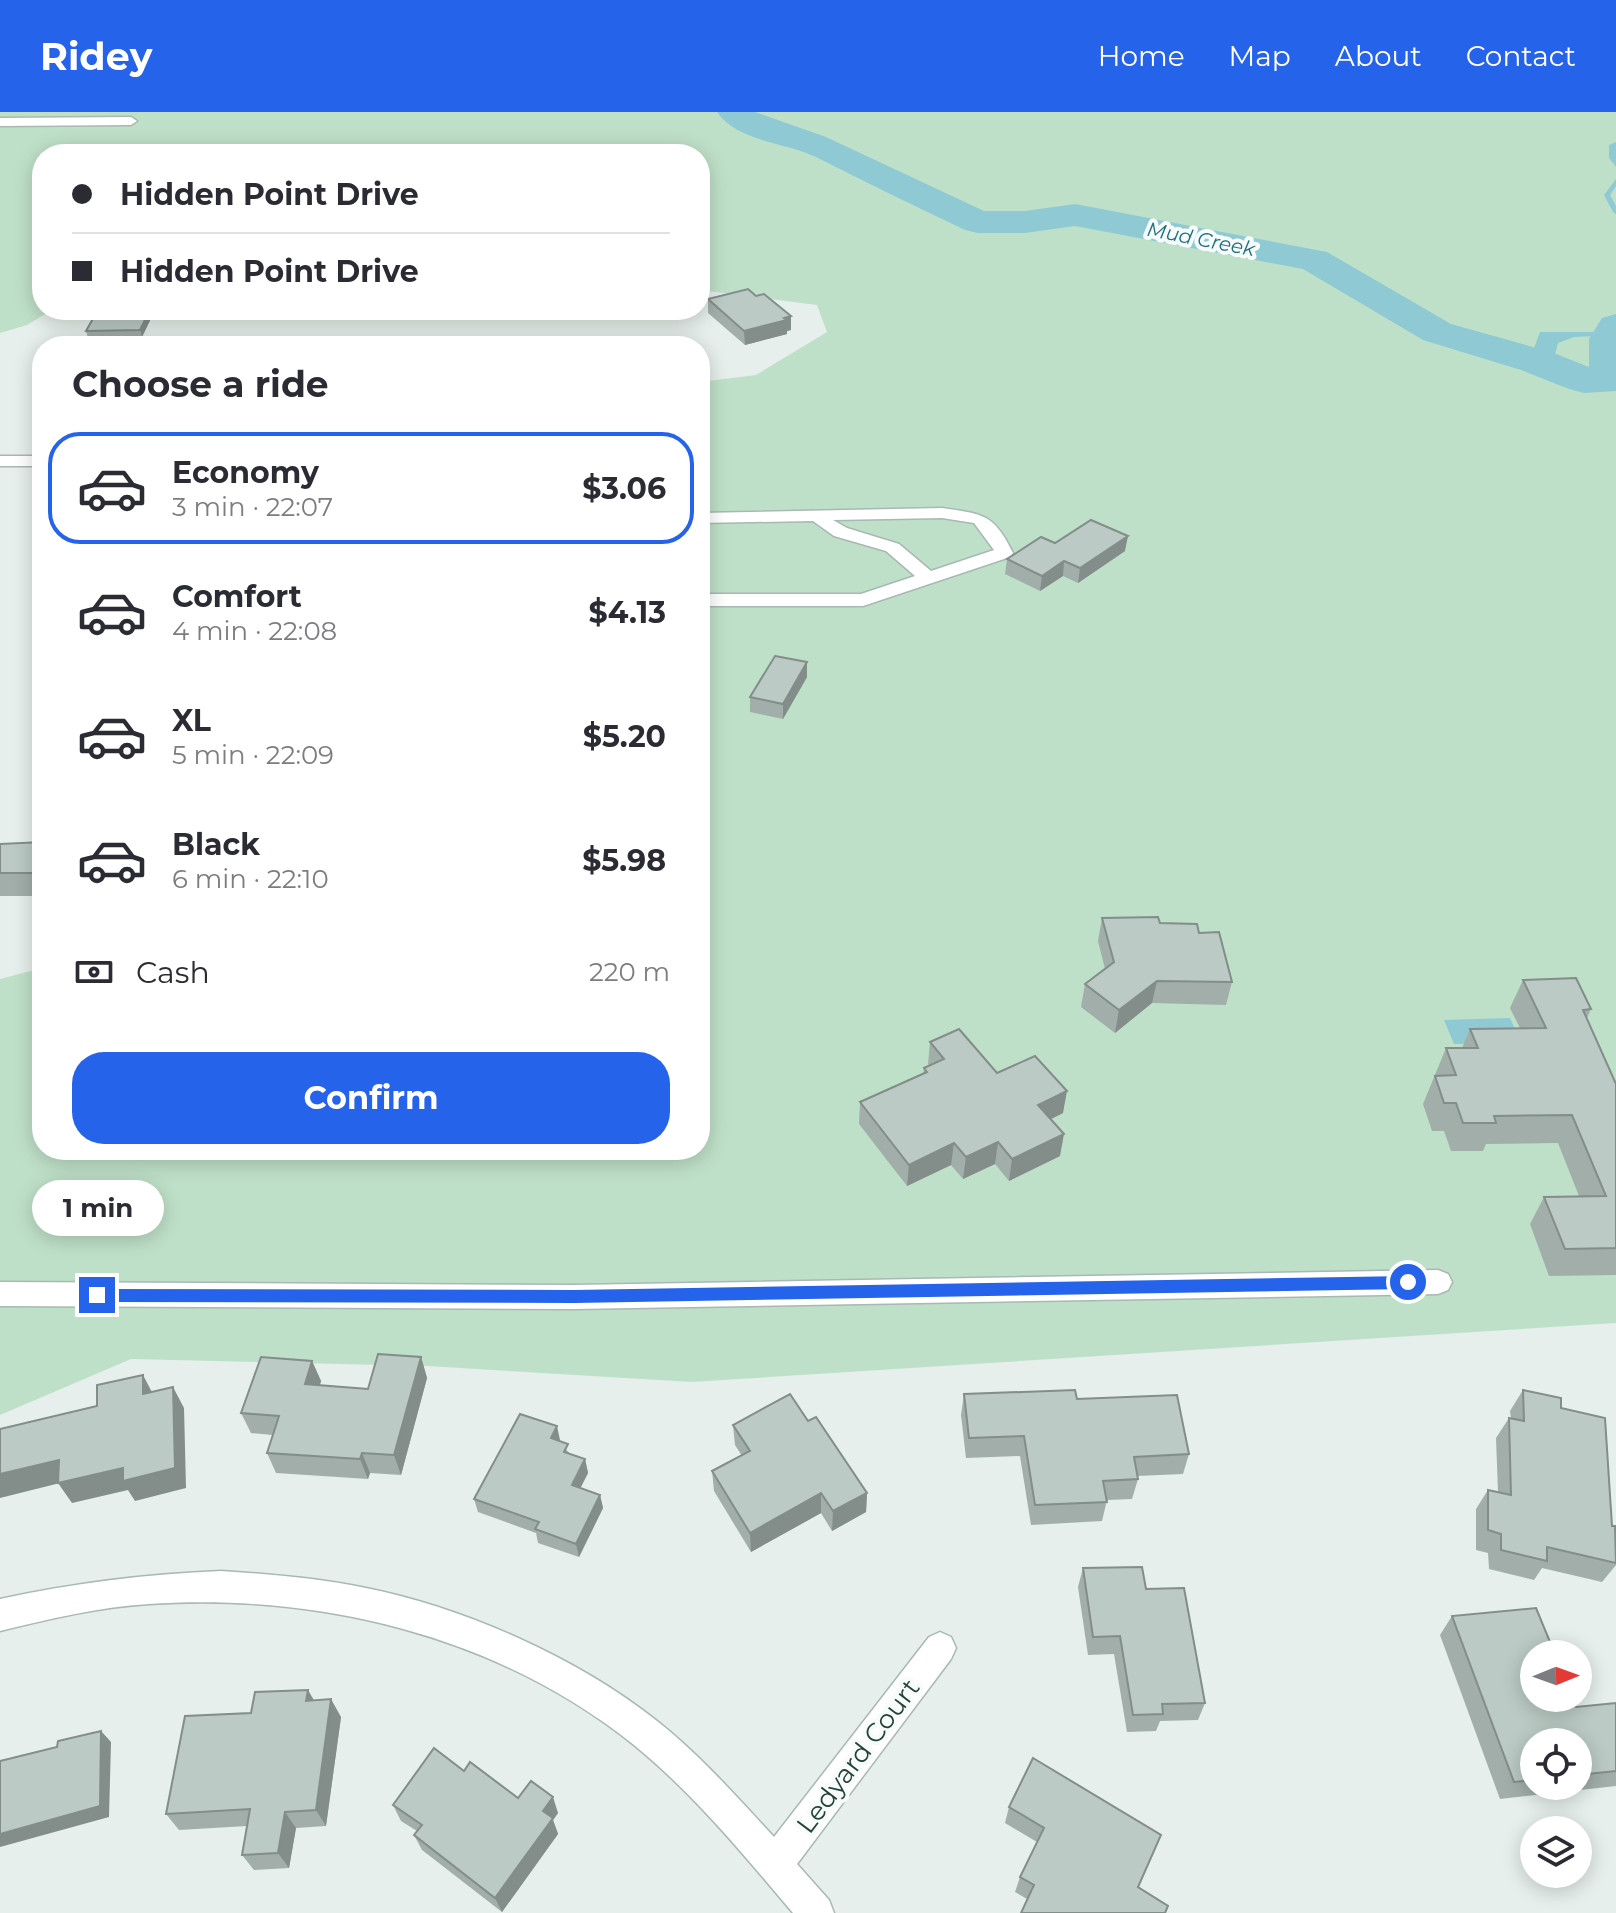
<!DOCTYPE html>
<meta charset="utf-8">
<style>
:root{--surface:#fff;--page:#f7f7f7;--text:#2b2b33;--muted:#7c7c81;--line:#e1e1e2;--accent:#2563eb}
body{margin:0;font-family:Montserrat,sans-serif;background:var(--page);color:var(--text);height:100vh;display:flex;flex-direction:column;font-size:30px;white-space:nowrap}
*{box-sizing:border-box;margin:0}
p{font-size:26px;color:var(--muted)}
.icon{flex:none;width:44px;height:44px;fill:none;stroke:currentColor;stroke-width:2;stroke-linecap:round;stroke-linejoin:round}
.map{position:relative;flex:1;overflow:hidden}
.details{position:absolute;left:32px;top:224px;width:678px;height:824px;display:flex;flex-direction:column;background:var(--surface);border-radius:32px;box-shadow:0 4px 20px #0003}
.details>*{flex:none}
.hud{position:absolute;left:32px;top:32px;width:678px;height:176px;border-radius:32px;box-shadow:0 4px 20px #0003;display:grid;align-content:center;height:176px;padding:0 40px;background:var(--surface)}
.needle{width:52px;rotate:89deg}
.tools{position:absolute;left:1520px;top:1528px;display:grid;gap:16px}
.tools a{display:grid;place-items:center;width:72px;height:72px;border-radius:50%;background:var(--surface);box-shadow:0 4px 20px #0003;font-size:40px}
.end{position:absolute;width:36px;height:36px;margin:-18px;border:10px solid #2563eb;background:#fff;box-shadow:0 0 0 4px #fff}
.from{border-radius:50%}
.bubble{position:absolute;height:56px;border-radius:28px;background:var(--surface);box-shadow:0 4px 20px #0003;font-size:26px;font-weight:700;line-height:56px;text-align:center}
.hud b{display:flex;align-items:center;gap:28px;height:76px;font-size:30px}
.hud b+b{border-top:2px solid var(--line)}
.hud i{width:20px;height:20px;background:var(--text)}
ul{padding:0;list-style:none}
li{display:flex;align-items:center;gap:24px;height:112px;margin:0 16px 12px;padding:0 24px;border:4px solid transparent;border-radius:32px}
li div{flex:1}
li b{display:block;font-size:30px}
li em{font-style:normal;font-weight:700}
li.current{border-color:var(--accent)}
li>.icon{width:72px;height:72px;stroke-width:1.5}
h2{padding:0 40px;font-size:36px;line-height:96px}
.pay{display:flex;align-items:center;gap:20px;height:88px;padding:0 40px;font-size:30px}
.pay p{margin-inline-start:auto}
.action{display:flex;gap:16px;margin-top:auto;padding:16px 40px}
.action a{flex:1;height:92px;border-radius:32px;background:var(--accent);color:#fff;font-size:32px;font-weight:700;line-height:92px;text-align:center}
header{display:flex;align-items:center;gap:48px;box-sizing:border-box;height:112px;padding:0 40px;background:var(--accent);color:#fff}
header strong{font-size:38px}
nav{display:flex;gap:44px;margin-inline-start:auto;font-size:28px}
.map>svg:first-child{display:block}
</style>
<header>
<strong>Ridey</strong>
<nav><a>Home</a><a>Map</a><a>About</a><a>Contact</a></nav>
</header>
<div class="map">
<svg width="1616" height="1801" viewBox="0 0 1616 1801">
<rect width="100%" height="100%" fill="#e6efeb"/>
<polygon fill="#bfe0c8" points="0,0 1616,0 1616,1211 692,1270 427,1254 131,1247 0,1303 0,867 42,856 42,1038 700,1038 700,270 756,263 827,220 817,193 700,178 700,42 42,42 42,198 52,198 27,213 0,221"/>
<g fill="#8ec9d4" fill-rule="evenodd">
<path d="M1616,205V269L1613,273C1566,271 1530,254 1485,242C1464,237 1444,232 1424,224L1449,217L1533,239L1540,220H1593ZM1596,224L1594,243L1603,260L1580,263L1553,250L1558,231L1574,225Z"/>
<polygon points="1510,906 1521,930 1454,932 1444,908"/>
</g>
<g fill="none" stroke-linecap="round" stroke-linejoin="round">
<g fill="#8ec9d4" fill-rule="evenodd">
<polygon points="1616,30 1616,55 1609,46 1609,33"/>
<polygon points="1616,67 1616,74 1610,83 1616,94 1616,102 1613,100 1604,83"/>
</g>
<path fill="#8ec9d4" fill-rule="evenodd" d="M717,0H755L826,25L984,99H1025L1075,92L1327,140L1451,212L1551,240L1589,255V227L1602,206L1616,202V279L1584,281L1569,277L1521,258L1423,228L1303,157L1075,114L1025,121H978L965,118C915,94 865,70 816,45C785,30 738,30 717,0Z"/>
<defs>
<g id="street">
<polygon points="0,6 131,5 137,9 131,13 0,14"/>
<rect x="0" y="344" width="42" height="10"/>
<path d="M942,396C982,402 994,401 1013,441L1010,445L863,494H700V482H861L915,464L886,439L834,424L813,409L700,411V401ZM942,406L974,411L994,438L931,459L899,432L847,416L833,408Z"/>
<polygon points="1438,1158 1448,1162 1452,1170 1448,1178 1438,1182 574,1197 0,1194 0,1170 574,1173"/>
<path d="M221,1459C270,1462 318,1466 366,1476C465,1496 578,1546 657,1609C700,1643 737,1685 774,1725L929,1525L940,1520L951,1525L956,1536L951,1547L797,1752L829,1788L834,1801H793C744,1743 693,1681 634,1633C498,1524 321,1481 149,1492C99,1495 49,1507 0,1519V1487C74,1471 145,1462 221,1459Z"/>
</g>
</defs>
<use href="#street" stroke="#a8b8b2" stroke-width="3"/>
<use href="#street" fill="#fff" fill-rule="evenodd"/>
</g>
<g fill="#a1aea9" fill-rule="evenodd">
<polygon points="708,187 791,218 787,219 787,222 745,233 708,201"/>
<polygon points="98,198 155,198 142,225 88,226 86,219"/>
<polygon points="1055,431 1125,439 1078,471 1063,464 1040,479 1005,462 1007,447"/>
<polygon points="807,565 783,607 750,600 750,585"/>
<polygon points="42,730 42,784 0,784 0,732"/>
<polygon points="1102,806 1160,811 1199,821 1232,870 1226,893 1152,891 1115,921 1081,895 1085,872 1105,857 1098,829"/>
<polygon points="1523,868 1591,897 1587,906 1616,972 1616,1163 1549,1164 1530,1112 1544,1085 1579,1084 1558,1031 1486,1032 1483,1039 1451,1039 1444,1019 1432,1019 1423,992 1446,936 1462,936 1470,917 1520,916 1510,896"/>
<polygon points="930,930 997,961 1063,1001 1051,1007 1060,1044 1009,1069 995,1052 963,1067 951,1053 907,1074 859,1012 860,990 923,962 924,956 929,953 928,952"/>
<polygon points="421,1245 427,1266 401,1363 370,1361 368,1367 276,1361 267,1341 273,1323 251,1321 241,1301 312,1249 321,1269 320,1273 368,1277"/>
<polygon points="1523,1278 1561,1296 1612,1414 1616,1429 1616,1453 1602,1470 1542,1456 1534,1468 1489,1457 1488,1441 1476,1438 1476,1397 1488,1378 1498,1380 1496,1326 1509,1306 1511,1306 1510,1299"/>
<polygon points="964,1282 1077,1287 1189,1342 1183,1362 1137,1364 1138,1367 1132,1387 1107,1388 1102,1409 1031,1413 1020,1344 966,1346 961,1303"/>
<polygon points="808,1309 867,1381 866,1400 832,1419 821,1401 751,1440 714,1379 712,1359 742,1344 735,1333 733,1313"/>
<polygon points="560,1328 559,1329 570,1342 585,1347 588,1361 580,1376 600,1383 603,1396 579,1445 538,1431 536,1421 478,1400 474,1387"/>
<polygon points="1083,1456 1146,1477 1205,1591 1198,1608 1160,1609 1156,1619 1127,1620 1114,1542 1088,1543 1078,1475"/>
<path d="M1452,1504L1576,1595L1616,1591V1674L1500,1687L1440,1523ZM1534,1630H1578V1674H1534Z"/>
<polygon points="314,1589 341,1605 326,1714 296,1716 289,1756 254,1758 242,1743 247,1714 179,1718 166,1702"/>
<polygon points="464,1659 518,1686 558,1701 553,1708 558,1722 502,1800 422,1738 414,1723 417,1719 401,1709 393,1693"/>
<polygon points="1009,1695 1161,1723 1027,1787 1015,1780 1020,1765 1037,1730 1005,1711"/>
</g>
<g fill="#838d89">
<polygon points="150,198 155,198 142,225 140,218"/>
<polygon points="791,204 791,218 787,219 787,222 745,233 744,219"/>
<polygon points="1128,424 1125,439 1078,471 1080,456"/>
<polygon points="1064,449 1063,464 1040,479 1042,464"/>
<polygon points="807,550 807,565 783,607 783,592"/>
<polygon points="1157,869 1152,891 1115,921 1119,898"/>
<polygon points="1067,979 1063,1001 1035,1015 1038,993"/>
<polygon points="1064,1022 1060,1044 1009,1069 1012,1047"/>
<polygon points="998,1030 995,1052 963,1067 966,1045"/>
<polygon points="954,1031 951,1053 907,1074 909,1053"/>
<polygon points="421,1245 427,1266 401,1363 394,1343"/>
<polygon points="312,1249 321,1269 313,1293 305,1272"/>
<polygon points="143,1263 154,1284 143,1282"/>
<polygon points="173,1275 184,1296 186,1376 135,1389 128,1378 72,1391 58,1371 123,1356"/>
<polygon points="557,1314 560,1328 554,1340 551,1326"/>
<polygon points="362,1341 370,1361 368,1367 360,1347"/>
<polygon points="585,1347 588,1361 575,1387 572,1373"/>
<polygon points="59,1348 72,1368 0,1386 0,1362"/>
<polygon points="821,1381 821,1401 751,1440 750,1421"/>
<polygon points="867,1381 866,1400 832,1419 833,1399"/>
<polygon points="600,1383 603,1396 579,1445 576,1432"/>
<polygon points="308,1578 318,1595 306,1589"/>
<polygon points="331,1587 341,1605 326,1714 316,1698"/>
<polygon points="101,1619 111,1630 109,1705 0,1735 0,1722"/>
<polygon points="553,1685 558,1701 553,1708 558,1722 502,1800 495,1786 543,1699"/>
<polygon points="285,1700 296,1716 289,1756 278,1741"/>
</g>
<g fill="#bbcac4" stroke="#838d89" stroke-width="2">
<polygon points="748,177 756,184 764,182 791,204 784,206 787,208 744,219 708,187"/>
<polygon points="98,198 150,198 140,218 86,219"/>
<polygon points="1091,408 1128,424 1080,456 1064,449 1042,464 1007,447 1041,425 1055,431"/>
<polygon points="775,544 807,550 783,592 750,585"/>
<polygon points="42,730 42,761 0,761 0,732"/>
<polygon points="1158,805 1160,811 1197,812 1199,821 1219,820 1232,870 1157,869 1119,898 1085,872 1114,850 1102,806"/>
<polygon points="1576,866 1591,897 1583,898 1616,972 1616,1136 1565,1137 1544,1085 1606,1084 1572,1003 1494,1004 1496,1011 1463,1011 1456,991 1444,991 1435,964 1456,963 1446,936 1478,936 1470,917 1546,916 1523,868"/>
<polygon points="959,917 997,961 1035,944 1067,979 1038,993 1064,1022 1012,1047 998,1030 966,1045 954,1031 909,1053 860,990 927,960 924,956 944,947 930,930"/>
<polygon points="378,1242 421,1245 394,1343 362,1341 360,1347 267,1341 279,1304 241,1301 261,1245 312,1249 305,1272 368,1277"/>
<polygon points="143,1263 143,1282 173,1275 175,1356 123,1369 123,1356 58,1371 59,1348 0,1362 0,1317 97,1294 97,1273"/>
<polygon points="1075,1278 1077,1287 1177,1283 1189,1342 1134,1345 1138,1367 1103,1369 1107,1390 1035,1393 1024,1324 969,1326 964,1282"/>
<polygon points="1523,1278 1561,1286 1561,1296 1605,1306 1612,1414 1615,1414 1616,1451 1547,1435 1547,1449 1501,1438 1501,1422 1488,1418 1488,1378 1511,1383 1509,1306 1524,1309"/>
<polygon points="790,1282 808,1309 816,1305 867,1381 833,1399 821,1381 750,1421 712,1359 750,1339 733,1313"/>
<polygon points="520,1302 557,1314 551,1326 568,1332 564,1340 585,1347 572,1373 600,1383 576,1432 535,1417 539,1410 474,1387"/>
<polygon points="1142,1455 1146,1477 1184,1476 1205,1591 1162,1592 1163,1602 1133,1603 1120,1524 1093,1525 1083,1456"/>
<polygon points="1536,1496 1555,1542 1534,1542 1534,1586 1573,1586 1576,1595 1616,1591 1616,1659 1578,1663 1578,1630 1534,1630 1534,1668 1514,1670 1452,1504"/>
<polygon points="308,1578 306,1589 331,1587 316,1698 285,1700 278,1741 242,1743 250,1697 166,1702 185,1604 251,1601 255,1580"/>
<polygon points="101,1619 100,1694 0,1722 0,1649 57,1635 58,1629"/>
<polygon points="434,1636 464,1659 470,1650 518,1686 531,1669 553,1685 543,1699 553,1706 495,1786 414,1723 422,1713 393,1693"/>
<polygon points="1033,1646 1161,1723 1138,1775 1168,1794 1165,1801 1021,1801 1034,1773 1020,1765 1044,1716 1009,1695"/>
</g>
<polygon fill="#2563eb" points="1408,1164 1415,1170 1408,1177 574,1191 97,1190 90,1183 97,1177 574,1178"/>
<g text-anchor="middle" stroke-width="8" stroke-linejoin="round" paint-order="stroke">
<g font-size="20" font-style="italic" fill="#1c6f80" stroke="#f7fbf9">
<text transform="translate(1201 127) rotate(11)" y="7">Mud Creek</text>
</g>
<g font-size="26" fill="#24423a" stroke="#f7fbf9">
<text transform="translate(858 1644) rotate(-53)" y="9">Ledyard Court</text>
</g>
</g>
</svg>
<div class="tools">
<a><svg class="needle" viewBox="-14 -14 28 28"><path d="M0-13l5 13h-10z" fill="#e53935"/><path d="M0 13l5-13h-10z" fill="#7c7c81"/></svg></a>
<a><svg class="icon" aria-label="locate" viewBox="0 0 24 24"><circle cx="12" cy="12" r="6"/><path d="M12 2v4M12 18v4M2 12h4M18 12h4"/></svg></a>
<a><svg class="icon" aria-label="layers" viewBox="0 0 24 24"><path d="M12 4l9 5-9 5-9-5zM3 14l9 5 9-5"/></svg></a>
</div>
<i class="end from" style="left:1408px;top:1170px"></i>
<i class="end" style="left:97px;top:1183px"></i>
<div class="bubble" style="left:32px;top:1068px;width:132px">1 min</div>
<div class="hud">
<b><i class="from"></i>Hidden Point Drive</b>
<b><i></i>Hidden Point Drive</b>
</div>
<section class="details">
<h2>Choose a ride</h2>
<ul>
<li class="current"><svg class="icon" aria-label="car" viewBox="0 0 24 24"><path d="M5 17H2v-5l4-1 3-4h7l3 4 3 1v5h-3M9 17h6M6 11h13"/><circle cx="7" cy="17" r="2"/><circle cx="17" cy="17" r="2"/></svg><div><b>Economy</b><p>3 min · 22:07</p></div><em>$3.06</em></li>
<li><svg class="icon" aria-label="car" viewBox="0 0 24 24"><path d="M5 17H2v-5l4-1 3-4h7l3 4 3 1v5h-3M9 17h6M6 11h13"/><circle cx="7" cy="17" r="2"/><circle cx="17" cy="17" r="2"/></svg><div><b>Comfort</b><p>4 min · 22:08</p></div><em>$4.13</em></li>
<li><svg class="icon" aria-label="car" viewBox="0 0 24 24"><path d="M5 17H2v-5l4-1 3-4h7l3 4 3 1v5h-3M9 17h6M6 11h13"/><circle cx="7" cy="17" r="2"/><circle cx="17" cy="17" r="2"/></svg><div><b>XL</b><p>5 min · 22:09</p></div><em>$5.20</em></li>
<li><svg class="icon" aria-label="car" viewBox="0 0 24 24"><path d="M5 17H2v-5l4-1 3-4h7l3 4 3 1v5h-3M9 17h6M6 11h13"/><circle cx="7" cy="17" r="2"/><circle cx="17" cy="17" r="2"/></svg><div><b>Black</b><p>6 min · 22:10</p></div><em>$5.98</em></li>
</ul>
<div class="pay"><svg class="icon" aria-label="cash" viewBox="0 0 24 24"><path d="M3 7h18v10H3z"/><circle cx="12" cy="12" r="2"/></svg>Cash<p>220 m</p></div>
<div class="action"><a>Confirm</a></div>
</section>
</div>
